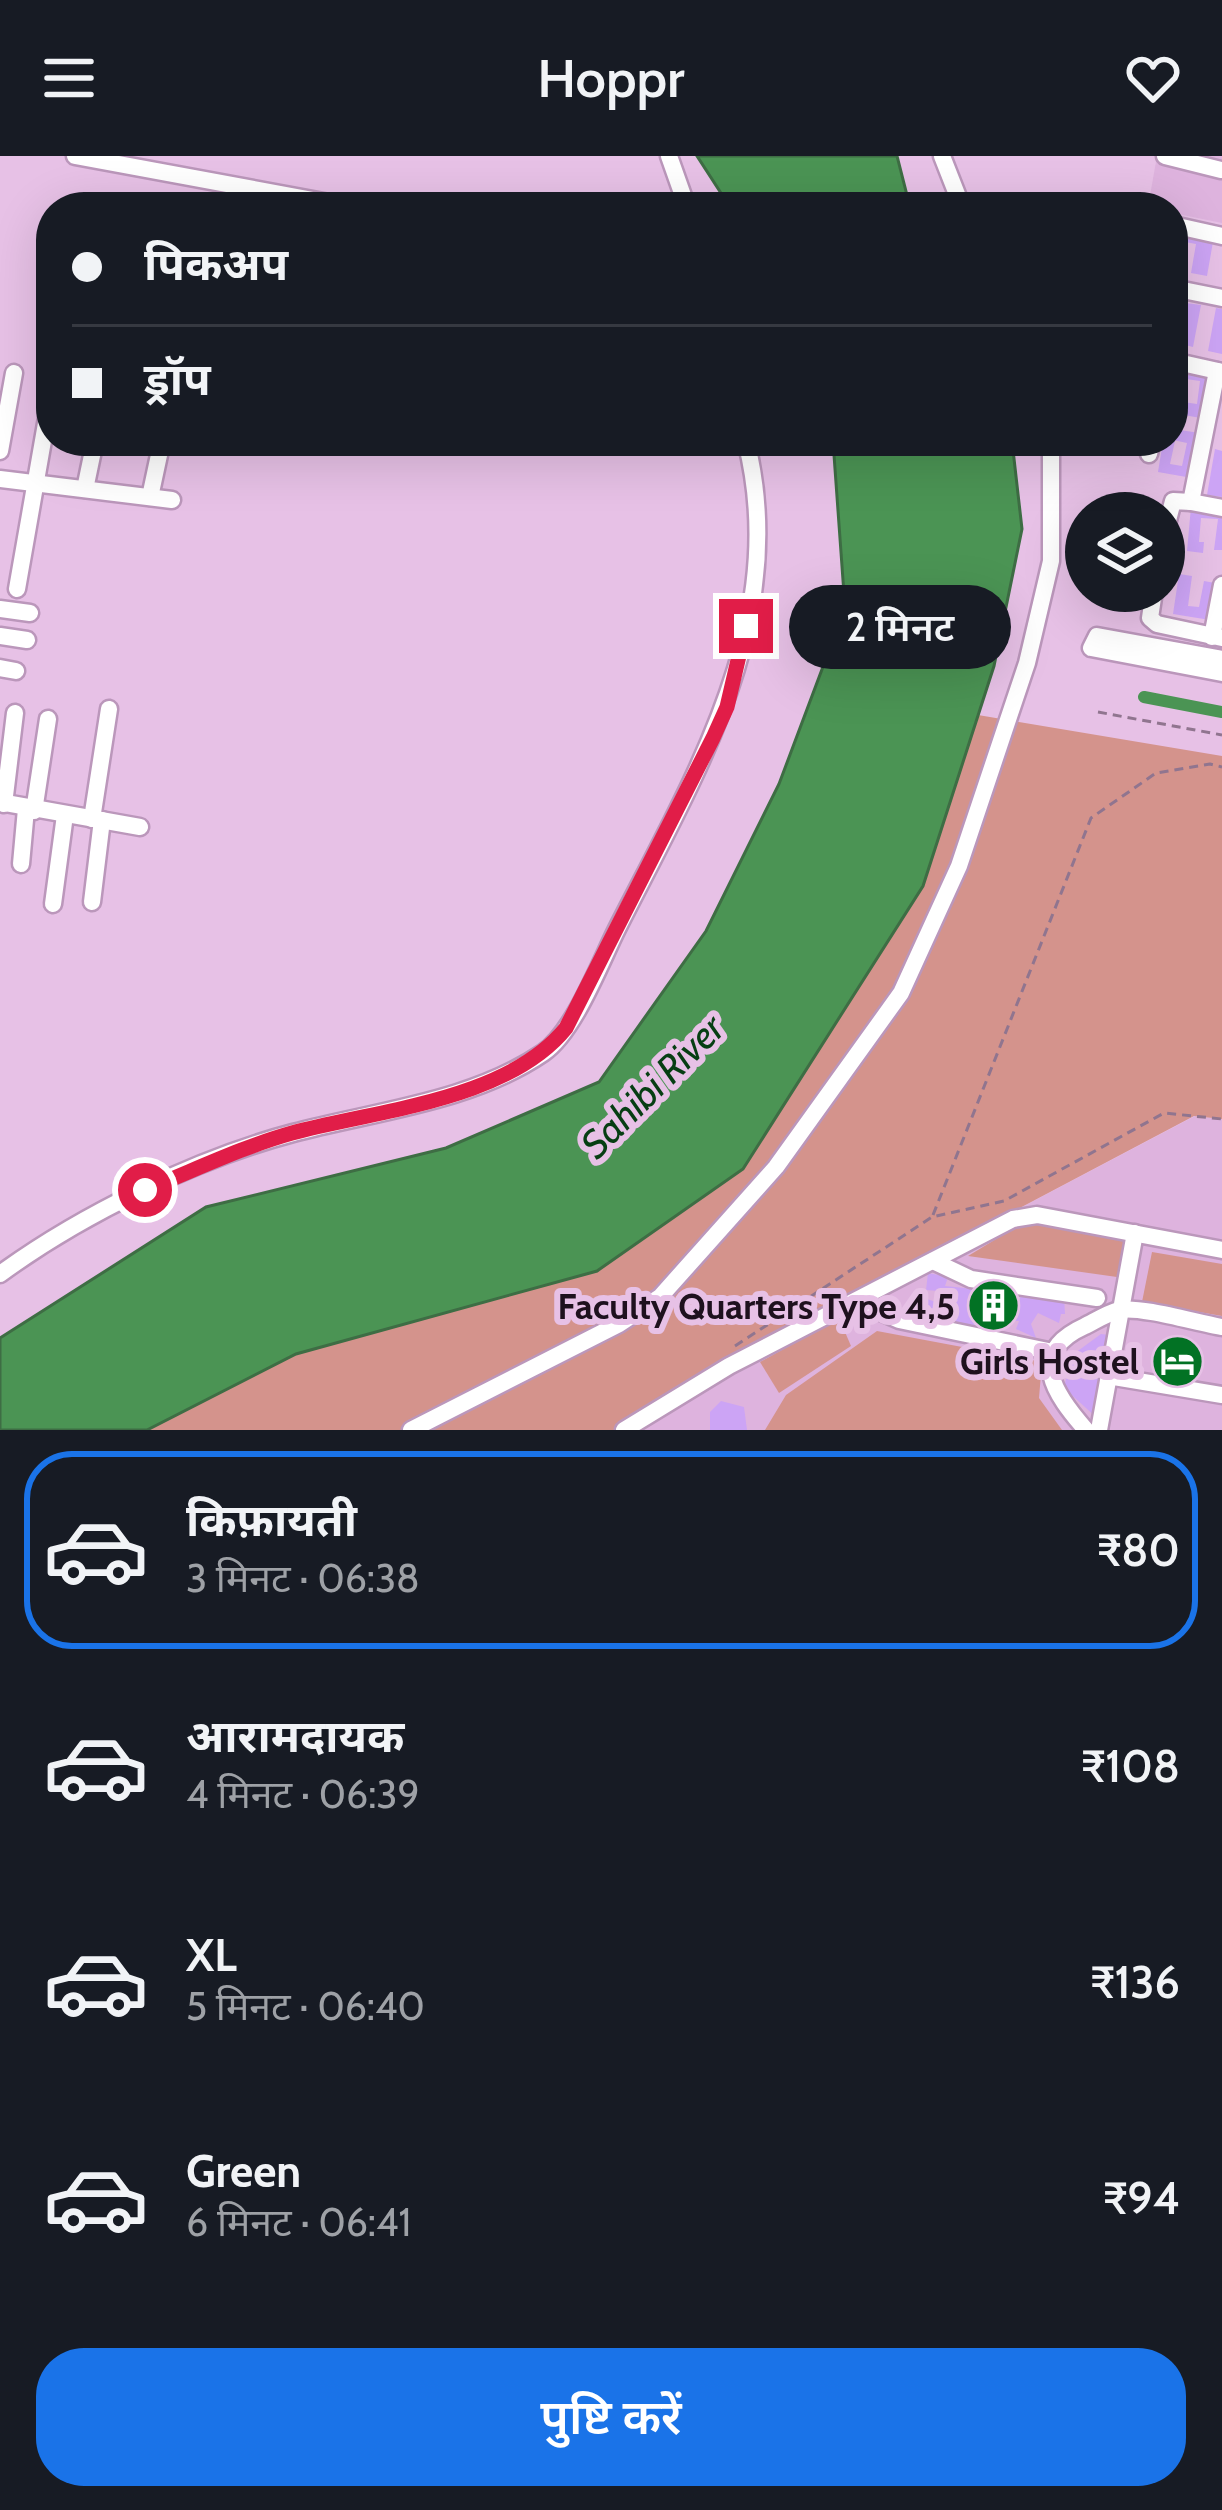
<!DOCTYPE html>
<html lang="hi">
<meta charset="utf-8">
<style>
:root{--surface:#171b24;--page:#20242c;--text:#f1f3f6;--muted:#9ea1a6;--line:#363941;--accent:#1a73e8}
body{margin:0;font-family:Cabin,"Noto Sans Devanagari",sans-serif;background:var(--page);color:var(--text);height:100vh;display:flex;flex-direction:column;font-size:45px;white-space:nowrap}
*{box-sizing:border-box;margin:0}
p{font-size:39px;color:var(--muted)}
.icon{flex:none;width:66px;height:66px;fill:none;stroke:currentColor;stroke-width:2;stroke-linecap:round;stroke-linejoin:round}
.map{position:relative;height:1274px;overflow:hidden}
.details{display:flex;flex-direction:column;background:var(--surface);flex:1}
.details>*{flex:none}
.banner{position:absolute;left:36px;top:36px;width:1152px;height:264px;border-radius:48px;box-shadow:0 12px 48px #0002;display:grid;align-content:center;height:264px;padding:0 36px;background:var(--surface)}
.fabs{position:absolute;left:1065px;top:336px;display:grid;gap:24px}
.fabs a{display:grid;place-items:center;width:120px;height:120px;border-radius:50%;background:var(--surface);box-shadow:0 12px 48px #0002;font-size:60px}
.end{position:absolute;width:54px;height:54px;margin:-27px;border:15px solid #e11d48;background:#fff;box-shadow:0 0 0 6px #fff}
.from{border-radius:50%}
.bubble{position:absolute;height:84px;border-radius:42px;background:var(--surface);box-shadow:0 12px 48px #0002;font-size:39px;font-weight:600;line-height:84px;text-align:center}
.banner b{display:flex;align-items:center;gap:42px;height:114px;font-size:45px}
.banner b+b{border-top:3px solid var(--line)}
.banner i{width:30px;height:30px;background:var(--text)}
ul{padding:21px 0 0;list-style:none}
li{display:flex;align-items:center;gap:36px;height:198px;margin:0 24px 18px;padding:0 12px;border:6px solid transparent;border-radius:48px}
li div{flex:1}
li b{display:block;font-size:45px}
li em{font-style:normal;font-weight:600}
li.active{border-color:var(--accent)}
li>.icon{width:108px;height:108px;stroke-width:1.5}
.action{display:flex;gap:24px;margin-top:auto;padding:24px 36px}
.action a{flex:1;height:138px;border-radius:48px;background:var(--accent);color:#fff;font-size:48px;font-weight:600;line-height:138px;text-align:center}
header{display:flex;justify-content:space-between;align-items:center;height:156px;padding:0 36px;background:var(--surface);font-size:54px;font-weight:600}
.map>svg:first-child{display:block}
</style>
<header><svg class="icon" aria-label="menu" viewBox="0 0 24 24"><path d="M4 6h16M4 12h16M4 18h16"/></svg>Hoppr<svg class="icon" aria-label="heart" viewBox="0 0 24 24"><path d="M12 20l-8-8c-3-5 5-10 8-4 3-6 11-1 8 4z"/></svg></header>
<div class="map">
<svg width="1222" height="1274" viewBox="0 0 1222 1274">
<rect width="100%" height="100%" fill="#e7c1e6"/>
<g fill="#deb3de">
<polygon points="1157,0 1222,0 1222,67 1173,57 1173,51 1148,51"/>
<polygon points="1195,960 1222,963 1222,1274 618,1274 730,1205"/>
</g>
<g fill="#d4938c">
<polygon points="978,559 1222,600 1222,963 1194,960 730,1205 618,1274 147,1274 296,1198 596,1115 923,730"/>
<polygon points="1024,1066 1126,1081 1117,1121 968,1100"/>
<polygon points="1152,1096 1222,1108 1222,1160 1142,1146"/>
<polygon points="839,1162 851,1190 779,1237 760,1206"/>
<polygon points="877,1175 1042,1206 1039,1242 1062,1274 765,1274 786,1239"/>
</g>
<g fill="#4b9454" stroke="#3e6d44" stroke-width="3">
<polygon points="697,0 897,0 910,51 730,51"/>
<polygon points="833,285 1012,285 1022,373 994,510 923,730 743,1013 597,1115 296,1198 147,1274 0,1274 0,1182 206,1051 446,992 599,926 706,775 779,628 845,452"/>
</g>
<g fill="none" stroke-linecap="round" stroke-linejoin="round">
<polyline stroke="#4b9454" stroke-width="12" points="1144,541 1222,556"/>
</g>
<g fill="#cca4f5" fill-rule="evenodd">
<polygon points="1175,73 1214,80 1207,120 1191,117 1196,88 1185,86 1180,111 1186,112 1184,122 1173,119"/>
<polygon points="1186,147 1201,149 1193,191 1173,186 1173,173 1181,174"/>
<polygon points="1216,152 1222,153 1222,198 1208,195"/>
<path d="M1177,210L1214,217L1206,263L1173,257ZM1186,223L1200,225L1197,248L1183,246Z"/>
<polygon points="1173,273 1200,277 1192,322 1158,316 1163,285 1175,285 1170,308 1182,310 1187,287 1173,284"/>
<polygon points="1215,293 1222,295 1222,341 1207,339"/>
<polygon points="1191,351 1222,351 1222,394 1214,394 1218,363 1201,362 1199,386 1204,386 1203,397 1187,395"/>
<polygon points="1179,418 1192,420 1188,450 1199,451 1204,425 1215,427 1210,464 1173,458"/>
<polygon points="928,1117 948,1121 945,1130 993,1135 990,1145 1019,1145 1023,1134 1064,1140 1065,1158 1061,1158 1059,1167 1038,1157 1031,1168 1036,1182 1016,1173 1019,1165 985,1166 984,1172 978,1174 955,1169 952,1160 947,1160 949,1155 937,1158 921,1153 924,1142 936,1146 938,1135 926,1134"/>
<polygon points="1101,1178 1109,1179 1097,1262 1064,1232 1071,1200"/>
<polygon points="721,1245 744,1251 747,1274 710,1274 710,1256"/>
</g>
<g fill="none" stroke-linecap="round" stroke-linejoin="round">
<defs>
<g id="minor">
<polyline points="75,0 351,51"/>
<polyline points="669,0 687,51"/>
<polyline points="942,0 962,51"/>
<polyline points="1165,0 1221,14"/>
<polyline points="1173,69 1222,80"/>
<polyline points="1173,132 1222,142"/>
<polyline points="1173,205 1222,216"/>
<polyline points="1217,215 1191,346 1222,352"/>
<polyline points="0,295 14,217"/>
<polyline points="1149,298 1152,285"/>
<polyline points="0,323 172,344"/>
<polyline points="85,333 95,285"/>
<polyline points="150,341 162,285"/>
<polyline points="1164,380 1173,345 1191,346"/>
<polyline points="17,433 51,239"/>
<polyline points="1154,435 1150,462 1157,468 1222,482"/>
<polyline points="0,453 30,457"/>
<polyline points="0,480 27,484"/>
<polyline points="1212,481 1222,429"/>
<polyline points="1222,503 1097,480 1091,492 1222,517"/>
<polyline points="0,512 16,515"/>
<polyline points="0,646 140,671"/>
<polyline points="4,648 15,557"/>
<polyline points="34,655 48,563"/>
<polyline points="92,663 109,553"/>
<polyline points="21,708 26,653"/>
<polyline points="92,746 102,664"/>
<polyline points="53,748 65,659"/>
<polyline points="933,1105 971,1123 1097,1142"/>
<path d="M0,1118C81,1059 195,1003 293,977C376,955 471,946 543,897C574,876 600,807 617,773C695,619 791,464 746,285"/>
<polyline points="856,1145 899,1164 1053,1196"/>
<polyline points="1108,1220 1222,1239"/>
<polyline points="411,1274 619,1168 660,1141 776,1011 901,837 959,710 1027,507 1051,405 1051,285"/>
<polyline points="624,1274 729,1210 1013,1063 1037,1059 1222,1094"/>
<path d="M1086,1274C1055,1239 1025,1197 1085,1170C1095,1165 1108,1157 1119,1154C1142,1150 1197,1167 1222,1171"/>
<polyline points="1099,1274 1135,1077"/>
</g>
</defs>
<use href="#minor" stroke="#bb97bb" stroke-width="21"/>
<g stroke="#90758f" stroke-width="3" stroke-dasharray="9 6" stroke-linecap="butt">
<polyline points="1098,556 1222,579"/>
<polyline points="933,1059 1091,662 1156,617 1210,608 1222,611"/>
<polyline points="735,1190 932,1061 1004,1045 1164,957 1222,963"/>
</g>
<use href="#minor" stroke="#fff" stroke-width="16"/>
</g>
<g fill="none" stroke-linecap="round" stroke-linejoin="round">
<path stroke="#e11d48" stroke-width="15" d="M145,1034C193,1015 242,991 292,977C378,954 508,944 566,872L713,582L727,551L746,470"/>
</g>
<defs>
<symbol id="building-disc" viewBox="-11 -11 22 22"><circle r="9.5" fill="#027224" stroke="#e7c1e6"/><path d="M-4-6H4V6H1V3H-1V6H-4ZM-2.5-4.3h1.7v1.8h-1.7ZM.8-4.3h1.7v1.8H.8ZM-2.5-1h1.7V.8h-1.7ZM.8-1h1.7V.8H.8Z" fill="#fff"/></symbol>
<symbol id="hotel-disc" viewBox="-11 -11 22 22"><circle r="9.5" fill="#027224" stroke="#e7c1e6"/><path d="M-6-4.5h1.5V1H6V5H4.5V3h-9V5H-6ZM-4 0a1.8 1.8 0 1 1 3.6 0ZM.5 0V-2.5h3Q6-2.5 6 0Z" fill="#fff"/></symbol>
</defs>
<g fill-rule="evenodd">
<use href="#building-disc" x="964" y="1120" width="59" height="59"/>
<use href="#hotel-disc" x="1148" y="1176" width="59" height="59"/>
</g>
<g text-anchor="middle" stroke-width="12" stroke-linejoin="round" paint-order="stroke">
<g font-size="36" font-weight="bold" fill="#1e111e" stroke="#e7c1e6" text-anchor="end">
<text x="955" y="1163">Faculty Quarters Type 4,5</text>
<text x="1139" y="1218">Girls Hostel</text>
</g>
<g font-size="39" font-style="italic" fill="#063e13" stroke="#e7c1e6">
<text transform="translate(652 930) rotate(-45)" y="14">Sahibi River</text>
</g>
</g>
</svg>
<div class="fabs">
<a><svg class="icon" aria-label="layers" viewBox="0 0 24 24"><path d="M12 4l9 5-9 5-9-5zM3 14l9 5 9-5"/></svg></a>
</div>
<i class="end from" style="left:145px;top:1034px"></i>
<i class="end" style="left:746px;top:470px"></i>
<div class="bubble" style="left:789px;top:429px;width:222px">2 मिनट</div>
<div class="banner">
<b><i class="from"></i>पिकअप</b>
<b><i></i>ड्रॉप</b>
</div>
</div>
<section class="details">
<ul>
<li class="active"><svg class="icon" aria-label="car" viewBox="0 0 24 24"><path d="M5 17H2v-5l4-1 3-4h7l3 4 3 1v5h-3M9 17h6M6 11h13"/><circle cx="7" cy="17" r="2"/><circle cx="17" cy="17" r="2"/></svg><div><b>किफ़ायती</b><p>3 मिनट · 06:38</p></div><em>₹80</em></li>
<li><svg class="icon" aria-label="car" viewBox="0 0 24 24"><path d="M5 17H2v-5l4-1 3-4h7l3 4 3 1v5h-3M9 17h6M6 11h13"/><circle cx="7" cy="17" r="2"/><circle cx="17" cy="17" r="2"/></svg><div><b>आरामदायक</b><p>4 मिनट · 06:39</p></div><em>₹108</em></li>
<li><svg class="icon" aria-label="car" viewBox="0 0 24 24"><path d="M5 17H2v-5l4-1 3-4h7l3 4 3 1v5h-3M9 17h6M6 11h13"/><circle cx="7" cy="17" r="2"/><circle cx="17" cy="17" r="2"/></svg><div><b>XL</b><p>5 मिनट · 06:40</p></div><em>₹136</em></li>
<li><svg class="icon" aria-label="car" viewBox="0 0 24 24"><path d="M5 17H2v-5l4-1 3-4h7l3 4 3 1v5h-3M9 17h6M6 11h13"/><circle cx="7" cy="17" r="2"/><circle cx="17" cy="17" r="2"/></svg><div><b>Green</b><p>6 मिनट · 06:41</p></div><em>₹94</em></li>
</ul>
<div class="action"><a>पुष्टि करें</a></div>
</section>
